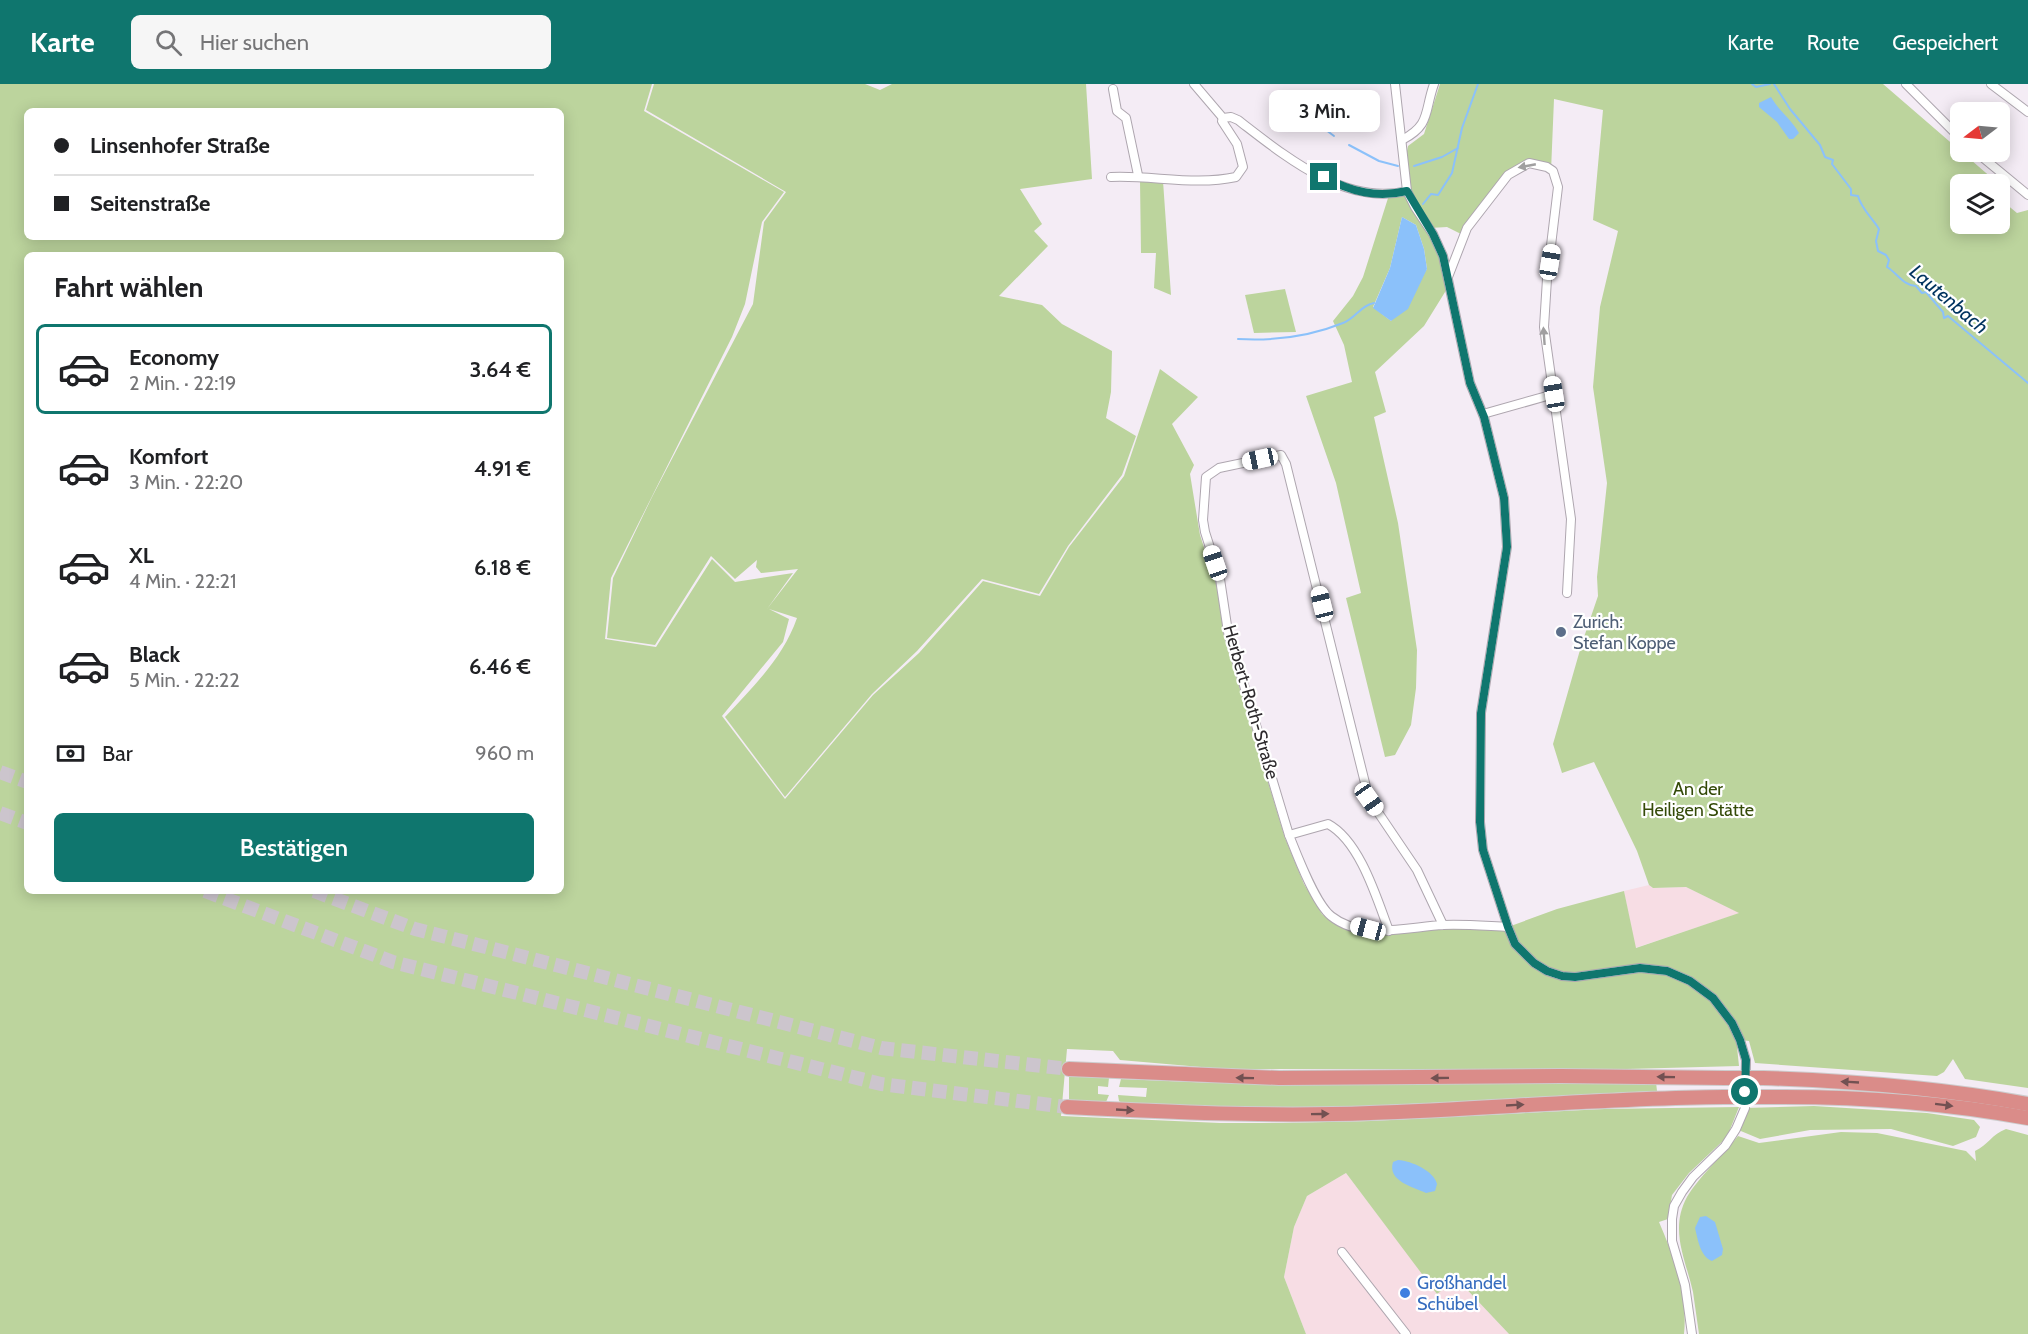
<!DOCTYPE html>
<html lang="de">
<meta charset="utf-8">
<style>
:root{--surface:#fff;--page:#f6f6f6;--text:#202124;--muted:#757577;--line:#e0e0e0;--accent:#0f766e}
body{margin:0;font-family:Cabin,sans-serif;background:var(--page);color:var(--text);height:100vh;display:flex;flex-direction:column;font-size:22px;white-space:nowrap}
*{box-sizing:border-box;margin:0}
p{font-size:20px;color:var(--muted)}
.icon{flex:none;width:33px;height:33px;fill:none;stroke:currentColor;stroke-width:2;stroke-linecap:round;stroke-linejoin:round}
.map{position:relative;flex:1;overflow:hidden}
.sheet{position:absolute;left:24px;top:168px;width:540px;height:642px;display:flex;flex-direction:column;background:var(--surface);border-radius:9px;box-shadow:0 3px 15px #0003}
.sheet>*{flex:none}
.banner{position:absolute;left:24px;top:24px;width:540px;height:132px;border-radius:9px;box-shadow:0 3px 15px #0003;display:grid;align-content:center;height:132px;padding:0 30px;background:var(--surface)}
.needle{width:39px;rotate:254deg}
.buttons{position:absolute;left:1950px;top:18px;display:grid;gap:12px}
.buttons a{display:grid;place-items:center;width:60px;height:60px;border-radius:9px;background:var(--surface);box-shadow:0 3px 15px #0003;font-size:30px}
.end{position:absolute;width:27px;height:27px;margin:-14px;border:8px solid #0f766e;background:#fff;box-shadow:0 0 0 3px #fff}
.from{border-radius:50%}
.bubble{position:absolute;height:42px;border-radius:9px;background:var(--surface);box-shadow:0 3px 15px #0003;font-size:20px;font-weight:600;line-height:42px;text-align:center}
.car{position:absolute;width:18px;height:36px;margin:-18px -9px;border-radius:8px;box-shadow:0 0 4px 2px #0007;background:linear-gradient(#fff 24%,#345 0 40%,#fff 0 76%,#345 0 86%,#fff 0)}
.banner b{display:flex;align-items:center;gap:21px;height:57px;font-size:22px}
.banner b+b{border-top:2px solid var(--line)}
.banner i{width:15px;height:15px;background:var(--text)}
ul{padding:0;list-style:none}
li{display:flex;align-items:center;gap:18px;height:90px;margin:0 12px 9px;padding:0 18px;border:3px solid transparent;border-radius:9px}
li div{flex:1}
li b{display:block;font-size:22px}
li em{font-style:normal;font-weight:600}
li.selected{border-color:var(--accent)}
li>.icon{width:54px;height:54px;stroke-width:1.5}
h2{padding:0 30px;font-size:27px;line-height:72px}
.pay{display:flex;align-items:center;gap:15px;height:66px;padding:0 30px;font-size:22px}
.pay p{margin-inline-start:auto}
.primary-button{display:flex;gap:12px;margin-top:auto;padding:12px 30px}
.primary-button a{flex:1;height:69px;border-radius:9px;background:var(--accent);color:#fff;font-size:24px;font-weight:600;line-height:69px;text-align:center}
header{display:flex;align-items:center;gap:36px;box-sizing:border-box;height:84px;padding:0 30px;background:var(--accent);color:#fff}
header strong{font-size:28px}
nav{display:flex;gap:33px;margin-inline-start:auto;font-size:21px}
.search{width:420px;height:54px;background:var(--page);display:flex;align-items:center;gap:15px;box-sizing:border-box;padding:0 21px;border-radius:9px;color:var(--muted);font-size:22px}
.map>svg:first-child{display:block}
</style>
<header>
<strong>Karte</strong>
<div class="search"><svg class="icon" aria-label="search" viewBox="0 0 24 24"><circle cx="10" cy="10" r="6"/><path d="M15 15l6 6"/></svg>Hier suchen</div>
<nav><a>Karte</a><a>Route</a><a>Gespeichert</a></nav>
</header>
<div class="map">
<svg width="2028" height="1250" viewBox="0 0 2028 1250">
<rect width="100%" height="100%" fill="#f4ecf5"/>
<g fill="#f7dde4">
<polygon points="1649,801 1653,804 1686,803 1740,829 1635,864 1624,807"/>
<polygon points="1346,1089 1437,1209 1457,1195 1509,1250 1306,1250 1284,1193 1294,1143 1307,1112"/>
</g>
<g fill="#bcd49d" fill-rule="evenodd">
<path d="M0,0H652L644,27L784,108L762,138L745,220L732,253L611,494L605,555L656,563L712,475L735,498L793,489L767,525L798,485L761,489L756,483L757,476L735,495L711,472L655,561L607,554L613,494L652,413L753,220L764,138L786,108L646,26L654,0H865L880,6L892,0H1086L1092,95L1020,105L1042,140L1034,147L1048,162L999,212L1042,221L1062,240L1112,267L1111,308L1106,334L1136,352L1122,391L1068,462L1039,510L982,495L917,567L872,610L785,713L725,633C753,603 783,574 797,534L769,525L789,535L783,558L722,632L785,715L873,611L919,569L983,497L1040,512L1069,463L1124,392L1160,285L1198,313L1172,340L1194,381L1190,390L1200,451L1217,503L1224,552L1285,754L1304,800L1322,830L1335,840L1364,849L1368,845L1443,841L1508,843L1557,825L1624,807L1636,864L1739,829L1686,803L1653,804L1649,801L1637,767L1594,678L1562,689L1553,660L1582,559L1598,512L1597,493L1607,399L1593,303L1600,223L1618,147L1593,136L1603,26L1554,15L1551,87L1530,82L1510,92L1461,150L1447,143L1430,144L1450,200L1424,242L1375,288L1386,328L1374,333L1398,439L1417,566L1416,604L1411,641L1395,671L1385,673L1346,514L1361,509L1336,399L1306,312L1352,298L1344,261L1333,237L1353,212L1363,193L1389,111L1407,107L1405,77L1408,62L1424,50L1440,0H1883L1993,95L1994,100H1960V140H2000V115L2017,129L2028,126V1004L1965,995L1953,975L1944,988L1937,992L1755,979L1749,957L1741,956L1737,963L1739,982L1627,985H1224L1120,976L1113,967L1067,965L1061,1032L1220,1039H1283L1371,1037L1604,1025L1739,1023L1727,1053L1689,1089L1672,1111L1668,1135L1659,1138C1674,1172 1688,1214 1684,1250H1509L1457,1195L1437,1210L1346,1089L1307,1112L1294,1143L1284,1193L1306,1250H0ZM27,27H561V153H27ZM1402,133L1416,141L1424,165L1427,185L1391,237L1373,223L1390,184ZM27,171H561V807H27Z"/>
<polygon points="1140,97 1163,97 1171,211 1154,204 1156,169 1141,169"/>
<polygon points="1285,205 1296,248 1254,249 1245,211"/>
<polygon points="1069,991 1109,994 1108,1003 1098,1002 1098,1010 1109,1011 1106,1018 1069,1016"/>
<path d="M1121,995L1215,999L1656,998L1657,1007C1479,1014 1300,1033 1122,1019L1119,1017L1118,1011L1146,1013L1147,1004L1119,1003Z"/>
<polygon points="1814,1022 1927,1029 1974,1036 1980,1043 1976,1053 1953,1062 1891,1045 1810,1046 1760,1055 1736,1045 1745,1024"/>
<path d="M2006,1045L2028,1051V1250H1699C1697,1236 1695,1222 1693,1208C1686,1176 1669,1146 1687,1113C1698,1094 1723,1071 1738,1052L1759,1059L1841,1048L1877,1049L1966,1067L1976,1077L1975,1067C1988,1061 1992,1050 2006,1045Z"/>
</g>
<g fill="#8bc1fa">
<path d="M1771,13C1779,27 1791,35 1799,49L1793,55H1789L1777,38L1759,23V19Z"/>
<polygon points="1402,133 1416,141 1424,165 1427,185 1408,225 1391,237 1373,224 1390,184"/>
<path d="M1398,1076C1412,1077 1434,1087 1437,1100L1435,1107L1426,1109C1413,1103 1387,1097 1393,1078Z"/>
<path d="M1706,1132L1715,1138L1723,1165L1722,1171L1712,1177C1700,1172 1698,1156 1695,1144L1700,1133Z"/>
</g>
<g fill="none" stroke-linecap="round" stroke-linejoin="round">
<g stroke="#8bc1fa" stroke-width="2">
<polyline points="1752,0 1756,3 1770,0"/>
<path d="M1774,0L1790,25L1820,61L1825,73L1833,76L1832,80L1851,105V111L1858,112C1861,124 1872,134 1879,145L1876,157L1878,167L1886,171L1889,176L1887,183C1897,189 1904,202 1916,202L1922,209L1926,208L1943,228L1944,234L1948,232L2028,299"/>
<polyline points="1326,46 1334,52"/>
<polyline points="1349,61 1379,77 1398,82"/>
<polyline points="1414,82 1442,73 1458,64"/>
<polyline points="1423,120 1431,110 1438,111 1452,89 1462,44 1478,0"/>
<path d="M1238,255C1273,257 1311,252 1343,239C1355,235 1361,221 1374,219"/>
</g>
<g stroke="#ccc5cd" stroke-width="14" stroke-dasharray="14 7" stroke-linecap="butt">
<polyline points="0,688 27,698"/>
<polyline points="0,729 27,739"/>
<polyline points="205,807 393,878 881,1000 1067,1023"/>
<polyline points="314,807 415,845 881,964 1069,985"/>
</g>
<defs>
<g id="minor">
<path d="M1194,0L1223,34L1231,33L1238,36C1285,72 1344,122 1407,107"/>
<polyline points="1395,0 1407,107 1415,123 1433,150 1443,172 1470,299 1484,333 1504,414 1507,463 1481,629 1480,738 1483,766 1508,843 1515,860 1534,879 1547,887 1562,892 1575,893 1640,884 1667,887 1690,897 1713,914 1732,939 1740,956 1746,976 1745,1024 1736,1045 1725,1062 1693,1093 1682,1108 1674,1122 1672,1135 1672,1157 1685,1201 1692,1250"/>
<polyline points="1906,0 1960,54"/>
<polyline points="1991,0 2028,28"/>
<polyline points="1113,5 1117,27 1126,34 1138,91"/>
<path d="M1402,56C1431,41 1424,28 1434,0"/>
<polyline points="1976,68 2028,111"/>
<path d="M1111,93C1152,91 1195,102 1236,93L1243,83L1237,60L1222,37L1223,34"/>
<polyline points="1448,193 1467,144 1508,91 1529,79 1547,83 1553,87 1558,103 1547,195 1544,243 1571,435 1567,509"/>
<polyline points="1483,330 1554,310"/>
<path d="M1289,751L1328,740C1360,757 1377,815 1389,847"/>
<path d="M1443,841L1417,786L1369,715L1286,380L1281,371L1219,384L1206,393L1203,436L1205,448L1220,495L1228,548L1289,751C1297,771 1315,819 1331,832C1362,857 1408,843 1443,841C1464,840 1486,842 1508,843"/>
<polyline points="1342,1168 1406,1250"/>
</g>
<g id="motorway">
<polyline points="1069,985 1279,994 1561,992 1725,994"/>
<path d="M1763,994C1852,997 1940,1004 2028,1020"/>
<path d="M1765,1013C1854,1012 1941,1018 2028,1034"/>
<path d="M1067,1023C1168,1028 1269,1033 1370,1029C1488,1025 1606,1014 1724,1013"/>
</g>
</defs>
<use href="#minor" stroke="#aea6af" stroke-width="10"/>
<use href="#motorway" stroke="#cdcccd" stroke-width="16"/>
<use href="#minor" stroke="#fff" stroke-width="8"/>
<use href="#motorway" stroke="#da8c89" stroke-width="14"/>
<defs>
<g id="motorway-bridge">
<polyline points="1725,994 1763,994"/>
<polyline points="1724,1013 1765,1013"/>
</g>
</defs>
<use href="#motorway-bridge" stroke="#cdcccd" stroke-width="16" stroke-linecap="butt"/>
<use href="#motorway-bridge" stroke="#da8c89" stroke-width="14"/>
</g>
<defs><path id="oneway-solid" d="M-6-.8H1V-3.2L6.5 0L1 3.2V.8H-6Z" transform="scale(1.5)"/></defs>
<g fill="#a09fa0">
<use href="#oneway-solid" transform="translate(1527 82) rotate(169)"/>
<use href="#oneway-solid" transform="translate(1544 252) rotate(-94)"/>
</g>
<g fill="#725152">
<use href="#oneway-solid" transform="translate(1666 993) rotate(-179)"/>
<use href="#oneway-solid" transform="translate(1245 994) rotate(-179)"/>
<use href="#oneway-solid" transform="translate(1440 994) rotate(179)"/>
<use href="#oneway-solid" transform="translate(1850 998) rotate(-177)"/>
<use href="#oneway-solid" transform="translate(1515 1021) rotate(-3)"/>
<use href="#oneway-solid" transform="translate(1944 1021) rotate(7)"/>
<use href="#oneway-solid" transform="translate(1125 1026) rotate(3)"/>
<use href="#oneway-solid" transform="translate(1320 1030) rotate(-1)"/>
</g>
<g fill="none" stroke-linecap="round" stroke-linejoin="round">
<path stroke="#0f766e" stroke-width="8" d="M1324,93C1351,108 1377,114 1407,107L1433,150L1443,172L1470,299L1484,333L1504,414L1507,463L1481,629L1480,738L1483,766L1508,843L1515,860L1534,879L1547,887L1562,892L1575,893L1640,884L1667,887L1690,897L1713,914L1732,939L1740,956L1746,976L1745,1008"/>
</g>
<circle fill="#5c6f8a" stroke="#fff" stroke-width="2" cx="1561" cy="548" r="6"/>
<circle fill="#3f7fe0" stroke="#fff" stroke-width="2" cx="1405" cy="1209" r="6"/>
<g text-anchor="middle" stroke-width="4.5" stroke-linejoin="round" paint-order="stroke">
<g font-size="18" fill="#4e5e75" stroke="#fff" text-anchor="start">
<text x="1573" y="544">Zurich:<tspan x="1573" dy="21">Stefan Koppe</tspan></text>
</g>
<g font-size="18" fill="#2d2a2d" stroke="#fff">
<text transform="translate(1251 618) rotate(74)" y="6">Herbert-Roth-Straße</text>
</g>
<g font-size="18" fill="#344a08" stroke="#fff">
<text x="1698" y="711">An der<tspan x="1698" dy="21">Heiligen Stätte</tspan></text>
</g>
<g font-size="18" fill="#366cbe" stroke="#fff" text-anchor="start">
<text x="1417" y="1205">Großhandel<tspan x="1417" dy="21">Schübel</tspan></text>
</g>
<g font-size="20" font-style="italic" fill="#00335f" stroke="#fff">
<text transform="translate(1949 215) rotate(40)" y="7">Lautenbach</text>
</g>
</g>
</svg>
<div class="buttons">
<a><svg class="needle" viewBox="-14 -14 28 28"><path d="M0-13l5 13h-10z" fill="#e53935"/><path d="M0 13l5-13h-10z" fill="#757577"/></svg></a>
<a><svg class="icon" aria-label="layers" viewBox="0 0 24 24"><path d="M12 4l9 5-9 5-9-5zM3 14l9 5 9-5"/></svg></a>
</div>
<i class="end from" style="left:1745px;top:1008px"></i>
<i class="end" style="left:1324px;top:93px"></i>
<div class="bubble" style="left:1269px;top:6px;width:111px">3 Min.</div>
<i class="car" style="left:1550px;top:178px;rotate:9deg"></i>
<i class="car" style="left:1554px;top:310px;rotate:351deg"></i>
<i class="car" style="left:1260px;top:375px;rotate:258deg"></i>
<i class="car" style="left:1215px;top:479px;rotate:341deg"></i>
<i class="car" style="left:1322px;top:520px;rotate:346deg"></i>
<i class="car" style="left:1369px;top:715px;rotate:145deg"></i>
<i class="car" style="left:1368px;top:845px;rotate:285deg"></i>
<div class="banner">
<b><i class="from"></i>Linsenhofer Straße</b>
<b><i></i>Seitenstraße</b>
</div>
<section class="sheet">
<h2>Fahrt wählen</h2>
<ul>
<li class="selected"><svg class="icon" aria-label="car" viewBox="0 0 24 24"><path d="M5 17H2v-5l4-1 3-4h7l3 4 3 1v5h-3M9 17h6M6 11h13"/><circle cx="7" cy="17" r="2"/><circle cx="17" cy="17" r="2"/></svg><div><b>Economy</b><p>2 Min. · 22:19</p></div><em>3.64 €</em></li>
<li><svg class="icon" aria-label="car" viewBox="0 0 24 24"><path d="M5 17H2v-5l4-1 3-4h7l3 4 3 1v5h-3M9 17h6M6 11h13"/><circle cx="7" cy="17" r="2"/><circle cx="17" cy="17" r="2"/></svg><div><b>Komfort</b><p>3 Min. · 22:20</p></div><em>4.91 €</em></li>
<li><svg class="icon" aria-label="car" viewBox="0 0 24 24"><path d="M5 17H2v-5l4-1 3-4h7l3 4 3 1v5h-3M9 17h6M6 11h13"/><circle cx="7" cy="17" r="2"/><circle cx="17" cy="17" r="2"/></svg><div><b>XL</b><p>4 Min. · 22:21</p></div><em>6.18 €</em></li>
<li><svg class="icon" aria-label="car" viewBox="0 0 24 24"><path d="M5 17H2v-5l4-1 3-4h7l3 4 3 1v5h-3M9 17h6M6 11h13"/><circle cx="7" cy="17" r="2"/><circle cx="17" cy="17" r="2"/></svg><div><b>Black</b><p>5 Min. · 22:22</p></div><em>6.46 €</em></li>
</ul>
<div class="pay"><svg class="icon" aria-label="cash" viewBox="0 0 24 24"><path d="M3 7h18v10H3z"/><circle cx="12" cy="12" r="2"/></svg>Bar<p>960 m</p></div>
<div class="primary-button"><a>Bestätigen</a></div>
</section>
</div>
